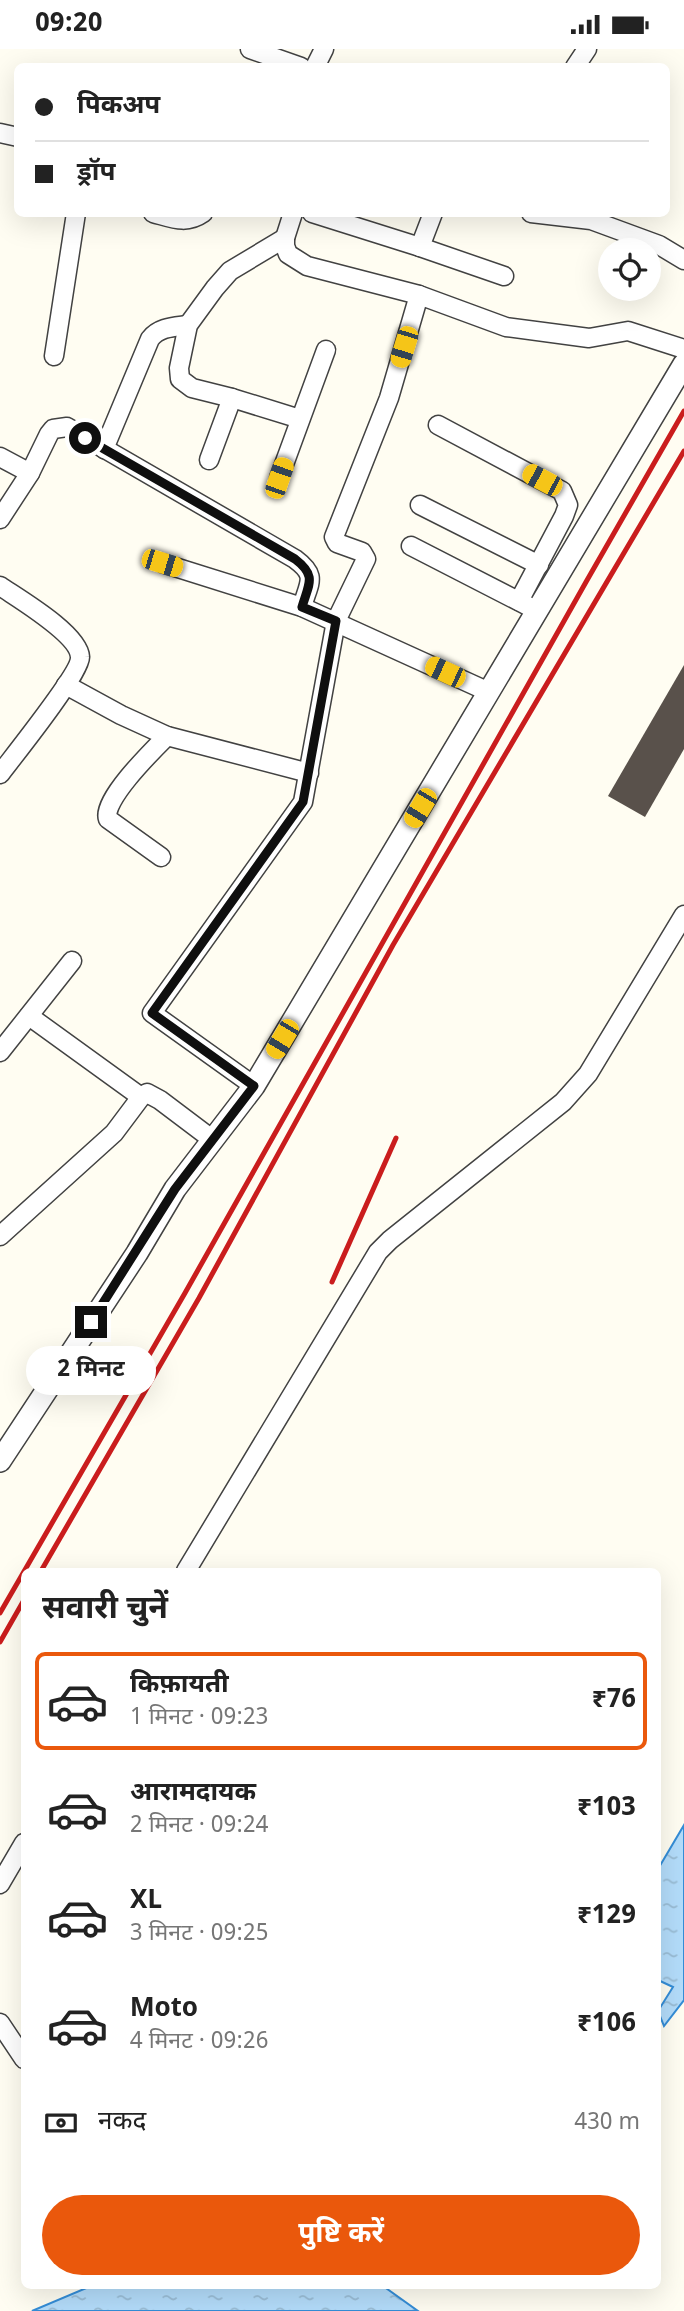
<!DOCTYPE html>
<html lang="hi">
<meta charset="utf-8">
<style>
:root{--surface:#fff;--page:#f6f6f6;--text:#222;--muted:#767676;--line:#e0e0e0;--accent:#ea580c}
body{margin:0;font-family:Georgia,"Noto Sans Devanagari",serif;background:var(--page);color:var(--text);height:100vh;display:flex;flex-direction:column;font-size:26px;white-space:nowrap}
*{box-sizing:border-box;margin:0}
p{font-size:23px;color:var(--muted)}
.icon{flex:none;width:38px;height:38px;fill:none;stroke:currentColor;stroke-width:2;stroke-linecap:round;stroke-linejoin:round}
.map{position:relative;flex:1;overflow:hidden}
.sheet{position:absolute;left:21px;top:1519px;width:640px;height:721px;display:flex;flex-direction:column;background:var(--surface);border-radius:10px;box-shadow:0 7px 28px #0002}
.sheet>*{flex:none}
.hud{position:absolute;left:14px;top:14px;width:656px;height:154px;border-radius:10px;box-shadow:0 7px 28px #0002;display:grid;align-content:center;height:154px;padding:0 21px;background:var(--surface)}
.controls{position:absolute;left:598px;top:189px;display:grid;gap:14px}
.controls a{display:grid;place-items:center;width:63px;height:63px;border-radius:50%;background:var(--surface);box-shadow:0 7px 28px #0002;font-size:35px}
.end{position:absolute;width:32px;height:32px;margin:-16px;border:9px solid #0f0f0f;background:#fff;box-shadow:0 0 0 4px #fff}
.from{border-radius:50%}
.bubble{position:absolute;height:49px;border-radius:24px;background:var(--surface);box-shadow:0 7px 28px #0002;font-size:23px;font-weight:700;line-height:49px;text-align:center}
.car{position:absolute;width:21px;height:42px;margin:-21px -10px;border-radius:9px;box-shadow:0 0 5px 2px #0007;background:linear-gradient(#f5c518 24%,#345 0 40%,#f5c518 0 76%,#345 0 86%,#f5c518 0)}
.hud b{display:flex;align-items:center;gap:24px;height:66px;font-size:26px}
.hud b+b{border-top:2px solid var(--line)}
.hud i{width:18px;height:18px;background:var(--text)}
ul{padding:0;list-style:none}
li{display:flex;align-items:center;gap:21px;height:98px;margin:0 14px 10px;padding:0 7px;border:4px solid transparent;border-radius:10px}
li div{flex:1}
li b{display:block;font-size:26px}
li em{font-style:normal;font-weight:700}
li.on{border-color:var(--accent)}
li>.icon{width:63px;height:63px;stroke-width:1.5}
h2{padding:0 21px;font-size:32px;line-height:84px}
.pay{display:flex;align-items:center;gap:18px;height:77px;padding:0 21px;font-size:26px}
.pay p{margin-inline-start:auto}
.button{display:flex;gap:14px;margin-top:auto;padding:14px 21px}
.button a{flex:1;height:80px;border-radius:42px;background:var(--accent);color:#fff;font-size:28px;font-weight:700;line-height:80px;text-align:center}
.status{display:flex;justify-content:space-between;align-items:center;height:49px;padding:0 35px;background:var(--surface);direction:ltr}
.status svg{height:19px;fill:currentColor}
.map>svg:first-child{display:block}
</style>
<div class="status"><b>09:20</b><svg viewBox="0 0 49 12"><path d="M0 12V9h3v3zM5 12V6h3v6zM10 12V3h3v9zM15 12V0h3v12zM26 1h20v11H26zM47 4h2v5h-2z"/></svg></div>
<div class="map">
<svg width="684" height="2262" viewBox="0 0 684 2262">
<defs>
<pattern id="water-ripples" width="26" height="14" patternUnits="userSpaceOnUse" patternTransform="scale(1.75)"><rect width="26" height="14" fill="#b3dcfa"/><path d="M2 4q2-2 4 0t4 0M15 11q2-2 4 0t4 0" fill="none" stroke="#99bcd5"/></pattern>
</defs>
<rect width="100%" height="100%" fill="#fffdf2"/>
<g fill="url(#water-ripples)" stroke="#348dd7" stroke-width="2">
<polygon points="684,1776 684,1951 664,1977 658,1962 673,1938 658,1931 658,1820"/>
<polygon points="91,2237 383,2237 418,2262 32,2262"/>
</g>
<polygon fill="#59514b" points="684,616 684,700 645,768 608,747"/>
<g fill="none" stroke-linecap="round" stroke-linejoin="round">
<defs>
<g id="minor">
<polyline points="250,0 301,18"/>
<polyline points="315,18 324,0"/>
<polyline points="575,18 587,0"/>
<polyline points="0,84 18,88"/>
<path d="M153,164C172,169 186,176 203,164"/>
<polyline points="293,164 285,189 285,197 288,205 307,217 419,246 506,278 589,289 628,282 684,300"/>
<polyline points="312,164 420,198 504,227"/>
<polyline points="531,164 591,171 659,196 684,211"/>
<polyline points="285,189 230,222 215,239 188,276 179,319 180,330 192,339 232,349 300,370"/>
<polyline points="420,198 433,164"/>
<polyline points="54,307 76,164"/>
<polyline points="438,376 562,442 568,456 564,467 519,552"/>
<path d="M104,400L150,290C159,278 174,278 188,276"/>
<polyline points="0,408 30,424"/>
<polyline points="209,411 232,349"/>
<polyline points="279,429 326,301"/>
<polyline points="420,456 539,516"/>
<path d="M0,470L30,424L49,385L53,380L67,378L295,510C318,527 309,533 302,558"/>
<polyline points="411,497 528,557"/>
<polyline points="162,514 302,558 489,643"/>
<path d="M0,537C19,550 79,585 80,608C81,623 13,708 0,725"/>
<polyline points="66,636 121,666 167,687 309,724"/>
<path d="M161,808L108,770C101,752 153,701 167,687"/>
<polyline points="29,967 141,1048"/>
<polyline points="0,1003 72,912"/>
<polyline points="254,1037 152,964 303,753 336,572 366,510 362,503 337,494 334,488 389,349 419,246"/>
<polyline points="0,1187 114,1084 141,1048 147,1044 160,1051 213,1091"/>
<polyline points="186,1522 378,1203 390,1191 563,1053 588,1025 684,866"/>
<polyline points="0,1835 24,1794"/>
<polyline points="0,1974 24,2010"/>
</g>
<polyline id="tertiary" points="0,1412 137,1204 175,1140 254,1037 684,315"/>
</defs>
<use href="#minor" stroke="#424242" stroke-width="21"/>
<use href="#tertiary" stroke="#424242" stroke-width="24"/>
<use href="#minor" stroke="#fff" stroke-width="18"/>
<use href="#tertiary" stroke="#fff" stroke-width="21"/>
<g stroke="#ca1d1d" stroke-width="5">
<polyline points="332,1233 396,1089"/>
<polyline points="41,1522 199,1249 393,896 684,402"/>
<polyline points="0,1564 185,1244 586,533 684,362"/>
<polyline points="0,1593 24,1551"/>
</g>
</g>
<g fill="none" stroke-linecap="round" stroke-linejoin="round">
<path stroke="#0f0f0f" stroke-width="9" d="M85,389L295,510C317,527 309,534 302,558L336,572L303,753L152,964L254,1037L175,1140L91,1273"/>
</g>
</svg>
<div class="controls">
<a><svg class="icon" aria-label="locate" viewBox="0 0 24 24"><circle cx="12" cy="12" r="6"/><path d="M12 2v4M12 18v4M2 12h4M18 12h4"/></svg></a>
</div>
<i class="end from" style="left:85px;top:389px"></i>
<i class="end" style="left:91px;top:1273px"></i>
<div class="bubble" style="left:26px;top:1297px;width:130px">2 मिनट</div>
<i class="car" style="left:404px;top:298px;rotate:197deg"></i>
<i class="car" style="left:279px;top:429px;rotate:19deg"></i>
<i class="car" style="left:542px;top:431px;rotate:298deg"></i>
<i class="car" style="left:162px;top:514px;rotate:107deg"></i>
<i class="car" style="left:445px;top:623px;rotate:295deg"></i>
<i class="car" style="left:420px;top:759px;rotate:211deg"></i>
<i class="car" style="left:282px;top:990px;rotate:211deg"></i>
<div class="hud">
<b><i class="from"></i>पिकअप</b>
<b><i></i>ड्रॉप</b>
</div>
<section class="sheet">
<h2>सवारी चुनें</h2>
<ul>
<li class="on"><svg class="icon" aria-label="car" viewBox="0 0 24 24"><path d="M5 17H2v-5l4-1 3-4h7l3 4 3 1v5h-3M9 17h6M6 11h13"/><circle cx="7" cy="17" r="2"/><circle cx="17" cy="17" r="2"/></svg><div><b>किफ़ायती</b><p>1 मिनट · 09:23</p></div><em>₹76</em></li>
<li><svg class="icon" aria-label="car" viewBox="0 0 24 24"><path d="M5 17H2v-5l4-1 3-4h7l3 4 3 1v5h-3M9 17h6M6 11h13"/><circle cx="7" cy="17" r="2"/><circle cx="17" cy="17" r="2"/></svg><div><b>आरामदायक</b><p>2 मिनट · 09:24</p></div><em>₹103</em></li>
<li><svg class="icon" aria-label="car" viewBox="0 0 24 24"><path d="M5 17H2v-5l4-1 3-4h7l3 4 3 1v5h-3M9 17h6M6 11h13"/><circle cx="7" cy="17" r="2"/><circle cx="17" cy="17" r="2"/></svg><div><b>XL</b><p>3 मिनट · 09:25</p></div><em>₹129</em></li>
<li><svg class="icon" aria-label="car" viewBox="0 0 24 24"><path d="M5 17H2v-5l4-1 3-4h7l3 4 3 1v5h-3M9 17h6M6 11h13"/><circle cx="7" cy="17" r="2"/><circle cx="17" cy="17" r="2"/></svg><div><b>Moto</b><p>4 मिनट · 09:26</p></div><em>₹106</em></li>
</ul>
<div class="pay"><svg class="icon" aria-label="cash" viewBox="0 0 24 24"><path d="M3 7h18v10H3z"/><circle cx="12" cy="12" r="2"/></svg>नकद<p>430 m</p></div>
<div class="button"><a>पुष्टि करें</a></div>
</section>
</div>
